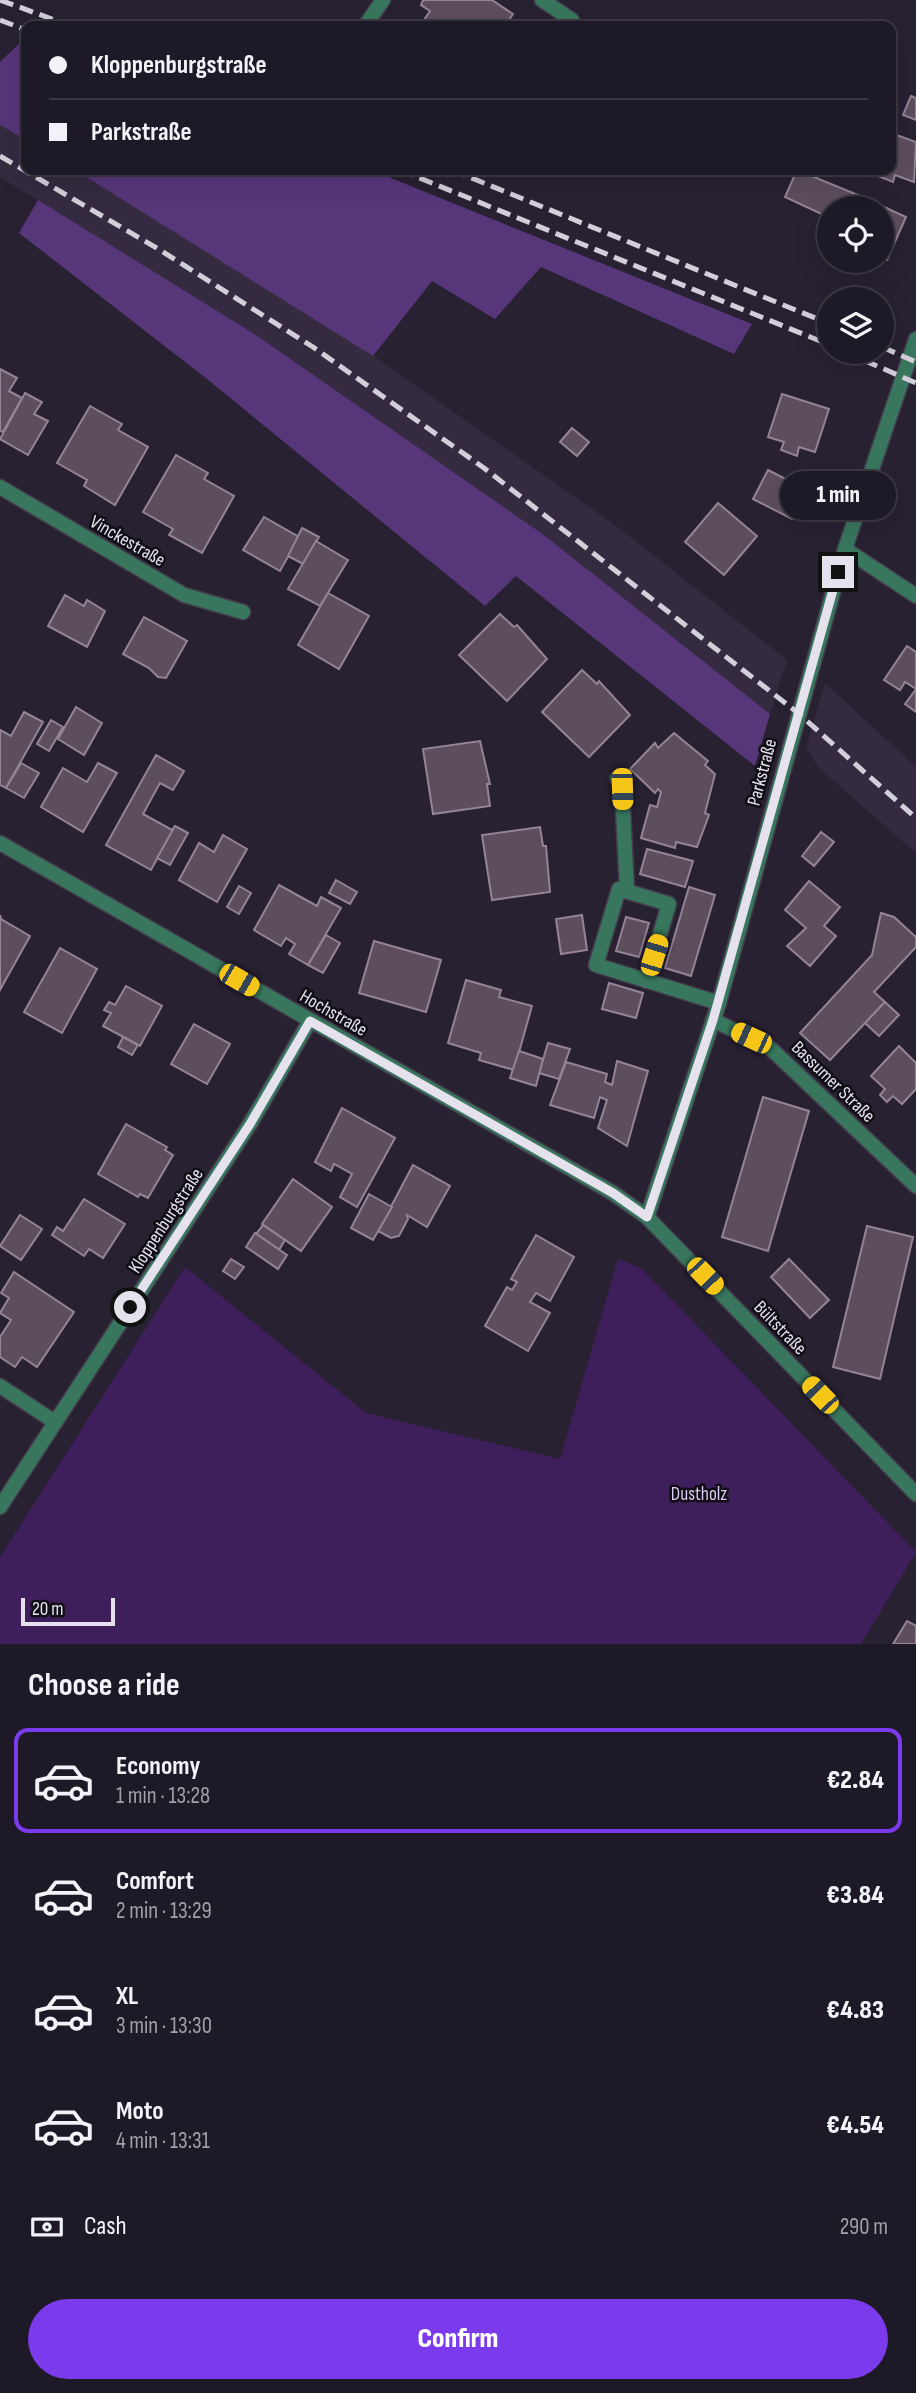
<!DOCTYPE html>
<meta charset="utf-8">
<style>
:root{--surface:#1e1926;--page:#26222e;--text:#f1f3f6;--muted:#a1a0a7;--line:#3c3843;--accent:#7c3aed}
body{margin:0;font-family:"Sofia Sans Condensed",sans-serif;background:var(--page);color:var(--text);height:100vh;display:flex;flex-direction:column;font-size:26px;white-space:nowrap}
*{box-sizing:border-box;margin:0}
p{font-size:23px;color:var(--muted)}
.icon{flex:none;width:38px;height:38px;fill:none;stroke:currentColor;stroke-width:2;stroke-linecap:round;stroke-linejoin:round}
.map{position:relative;height:1644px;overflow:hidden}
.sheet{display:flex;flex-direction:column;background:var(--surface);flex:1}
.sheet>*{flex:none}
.hud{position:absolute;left:21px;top:21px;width:875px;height:154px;border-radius:14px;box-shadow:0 7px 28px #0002,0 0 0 2px var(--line);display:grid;align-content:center;height:154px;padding:0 28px;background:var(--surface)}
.fabs{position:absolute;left:817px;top:196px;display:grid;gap:14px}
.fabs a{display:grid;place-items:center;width:77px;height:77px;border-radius:50%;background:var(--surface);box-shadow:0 7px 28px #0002,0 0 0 2px var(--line);font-size:35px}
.scale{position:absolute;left:21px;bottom:18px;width:94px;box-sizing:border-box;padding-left:7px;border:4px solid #e6e2ed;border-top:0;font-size:19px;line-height:24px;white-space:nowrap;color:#e6e2ed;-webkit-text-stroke:5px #100d14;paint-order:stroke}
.end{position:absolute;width:32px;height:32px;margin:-16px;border:9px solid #e6e2ed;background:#111;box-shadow:0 0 0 4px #111}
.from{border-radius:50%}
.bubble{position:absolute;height:49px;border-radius:24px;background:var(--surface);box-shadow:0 7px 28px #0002,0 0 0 2px var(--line);font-size:23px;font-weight:800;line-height:49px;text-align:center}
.car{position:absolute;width:21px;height:42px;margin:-21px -10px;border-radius:9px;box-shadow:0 0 5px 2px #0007;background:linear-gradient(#f5c518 24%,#345 0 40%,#f5c518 0 76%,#345 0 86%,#f5c518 0)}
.hud b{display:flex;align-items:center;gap:24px;height:66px;font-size:26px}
.hud b+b{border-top:2px solid var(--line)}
.hud i{width:18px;height:18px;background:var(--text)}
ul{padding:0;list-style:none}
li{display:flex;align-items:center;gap:21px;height:105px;margin:0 14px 10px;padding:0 14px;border:4px solid transparent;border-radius:14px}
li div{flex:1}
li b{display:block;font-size:26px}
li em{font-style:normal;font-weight:800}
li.selected{border-color:var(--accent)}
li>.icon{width:63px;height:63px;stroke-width:1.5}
h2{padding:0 28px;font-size:32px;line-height:84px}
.pay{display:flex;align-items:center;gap:18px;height:77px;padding:0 28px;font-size:26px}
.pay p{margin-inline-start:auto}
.action{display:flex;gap:14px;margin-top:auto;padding:14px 28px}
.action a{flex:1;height:80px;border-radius:42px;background:var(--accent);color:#fff;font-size:28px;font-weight:800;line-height:80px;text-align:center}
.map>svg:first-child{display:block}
</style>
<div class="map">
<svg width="916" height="1644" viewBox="0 0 916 1644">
<rect width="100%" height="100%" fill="#282132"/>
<g fill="#352b41">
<polygon points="0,125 26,140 26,170 75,170 335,329 615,525 787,660 770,714 544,535 256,335 0,177"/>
<polygon points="825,683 916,767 916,853 819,768 806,748"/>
</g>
<polygon fill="#3e1f5c" points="618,1259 642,1269 916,1552 861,1644 0,1644 0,1557 185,1267 366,1413 560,1459"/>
<g fill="#57367a">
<polygon points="23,40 26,41 26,140 0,125 0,62"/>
<polygon points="75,170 371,170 752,324 734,354 541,267 495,319 432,281 373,356"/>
<polygon points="38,200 256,335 544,535 770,714 755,766 516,576 485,606 207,379 19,233"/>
</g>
<g fill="#5d4e5e" stroke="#948495" stroke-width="2">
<polygon points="423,0 492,0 513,14 505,26 425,26 421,24 430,11 421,5"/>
<polygon points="911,96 916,98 916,120 903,115"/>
<polygon points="891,133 916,142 914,182 895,175 893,182 873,174 874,170 891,170"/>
<polygon points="797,170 858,195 852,208 830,208 830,218 785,197"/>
<polygon points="858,195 906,217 887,260 882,258 882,208 852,208"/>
<polygon points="0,369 17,378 9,391 22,398 3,432 0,431"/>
<polygon points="25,393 42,402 34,414 48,421 28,455 0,439"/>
<polygon points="782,394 829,409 815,452 799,447 797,456 781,450 784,442 768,437"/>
<polygon points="90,406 122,424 118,430 148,447 115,505 84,486 87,480 57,463"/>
<polygon points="572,428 589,442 577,456 560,442"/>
<polygon points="176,455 208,473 204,479 234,496 202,553 169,535 173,529 143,512"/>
<polygon points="768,470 807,490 792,519 753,499"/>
<polygon points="718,503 757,536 724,575 685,542"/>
<polygon points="264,517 299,537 280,571 243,550"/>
<polygon points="302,528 319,537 303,564 288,556"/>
<polygon points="316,541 348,560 320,606 288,589"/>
<polygon points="328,593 369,616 339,669 298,645"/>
<polygon points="65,595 84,606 87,600 105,611 87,647 48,626"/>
<polygon points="500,614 514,627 517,625 547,659 507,701 459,655"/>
<polygon points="144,617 187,641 166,678 158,677 149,668 123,654"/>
<polygon points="907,646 916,652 916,712 905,704 916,689 905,682 900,690 884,680"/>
<polygon points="582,670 597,684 599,681 630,715 589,757 542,712"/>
<polygon points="76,707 102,723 84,755 58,739"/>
<polygon points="24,712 43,722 6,788 0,785 0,730 11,736"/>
<polygon points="51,720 63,727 49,751 37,744"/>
<polygon points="674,733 708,761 705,765 715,774 705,813 709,815 697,847 676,842 675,848 641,838 650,805 657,807 661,792 658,789 655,793 630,769 655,743 658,748"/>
<polygon points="480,741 490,784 487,784 490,806 433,814 423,749"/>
<polygon points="156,755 184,771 173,790 160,783 143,814 172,830 175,826 151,870 106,845"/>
<polygon points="21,763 39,773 24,798 6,788"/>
<polygon points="98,763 117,773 83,832 41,807 63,768 87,782"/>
<polygon points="175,826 188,833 170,865 157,858"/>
<polygon points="540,827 543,846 546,846 550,892 492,900 482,835"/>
<polygon points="821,832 834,842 814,866 802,856"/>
<polygon points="223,835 247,849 217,902 179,880 199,843 214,852"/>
<polygon points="647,849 693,861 685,887 640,874"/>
<polygon points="336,880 357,892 350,904 329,893"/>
<polygon points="809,881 840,907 824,926 836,936 810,966 787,946 806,928 785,910"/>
<polygon points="279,885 317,906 321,897 341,908 308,965 289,954 295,944 286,938 281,946 254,930"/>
<polygon points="239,886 251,893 239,914 227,907"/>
<polygon points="689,887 715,895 691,976 665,968"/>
<polygon points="881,913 894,917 916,937 916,947 874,992 885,1002 830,1060 800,1033 872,955"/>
<polygon points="0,915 1,919 30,936 0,990"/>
<polygon points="582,915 587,950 561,954 556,919"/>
<polygon points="626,917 649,923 639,957 616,951"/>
<polygon points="326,935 340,943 323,973 308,965"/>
<polygon points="374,941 441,960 426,1012 359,993"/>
<polygon points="60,948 97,969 62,1033 24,1012"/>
<polygon points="466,980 501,990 499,997 532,1006 514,1070 479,1060 481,1053 448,1043"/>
<polygon points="609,983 643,993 636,1018 602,1009"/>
<polygon points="126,986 162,1006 140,1046 103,1026 111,1013 104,1010 109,1002 115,1005"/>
<polygon points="885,1002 899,1015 879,1036 865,1023"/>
<polygon points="194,1024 230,1044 207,1084 171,1064"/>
<polygon points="123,1037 138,1045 132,1055 118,1047"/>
<polygon points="548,1043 570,1049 559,1079 539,1073"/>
<polygon points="899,1046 916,1063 916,1089 902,1104 893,1096 887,1102 880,1095 885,1089 871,1076"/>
<polygon points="519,1051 543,1059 536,1086 510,1078"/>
<polygon points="617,1061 648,1071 627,1146 598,1128 607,1100 600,1097 594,1118 550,1105 566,1062 607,1074 605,1082 612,1085"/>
<polygon points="763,1097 809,1111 768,1251 722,1237"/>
<polygon points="342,1108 395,1138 357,1207 340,1197 352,1174 334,1164 331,1171 315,1162"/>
<polygon points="126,1124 167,1147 165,1150 173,1155 148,1198 140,1194 138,1197 98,1174"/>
<polygon points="413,1165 450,1186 427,1227 407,1215 408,1219 399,1236 391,1238 378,1231"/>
<polygon points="293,1179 332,1207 301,1251 262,1224"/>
<polygon points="369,1194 392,1207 373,1240 351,1228"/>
<polygon points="84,1199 125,1224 103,1258 89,1249 84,1256 52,1235 57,1227 63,1231"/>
<polygon points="20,1215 42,1229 21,1260 0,1246"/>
<polygon points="263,1225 285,1240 279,1250 256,1234"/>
<polygon points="867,1226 913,1237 880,1379 833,1367"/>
<polygon points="255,1233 287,1255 278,1269 246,1247"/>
<polygon points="536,1235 574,1257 550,1301 536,1293 530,1302 550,1313 528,1351 485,1326 507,1287 512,1290 517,1282 511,1279"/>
<polygon points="231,1259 244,1267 235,1279 223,1271"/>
<polygon points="789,1259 829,1300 810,1318 771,1277"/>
<polygon points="14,1272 74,1312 37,1367 22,1357 15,1367 0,1357 0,1337 11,1320 0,1313 9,1298 1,1293"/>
<polygon points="907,1621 916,1626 916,1644 893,1644"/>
</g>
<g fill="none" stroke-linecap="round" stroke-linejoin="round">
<defs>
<g id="service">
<polyline points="542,0 572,20"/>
<polyline points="617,778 622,789 627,891"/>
<polyline points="646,981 669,904 619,889 596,965 719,1003"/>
<polyline points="0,1386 55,1422"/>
</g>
<g id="minor">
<polyline points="365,26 383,0"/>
<polyline points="0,487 184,595 243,612"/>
<polyline points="845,549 916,596"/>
<polyline points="0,843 613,1193 647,1217 916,1494"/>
<polyline points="713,1020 769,1047 916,1186"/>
<polyline points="647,1217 719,1003 845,549 916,339"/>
<polyline points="0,1507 250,1124 310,1021"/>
</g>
</defs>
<use href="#service" stroke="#433c4c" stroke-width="17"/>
<use href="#minor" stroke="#433c4c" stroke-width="17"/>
<use href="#service" stroke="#38775d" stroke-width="14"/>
<use href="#minor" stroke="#38775d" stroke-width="14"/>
<g stroke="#d2ceda" stroke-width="5" stroke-dasharray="14 7" stroke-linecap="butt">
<polyline points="0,0 71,26"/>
<polyline points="0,20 26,30"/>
<polyline points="0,156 160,250 313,347 484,468 798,713 916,818"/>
<polyline points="400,170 830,345"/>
<polyline points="452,170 830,324"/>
<polyline points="882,347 916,362"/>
<polyline points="845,352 916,383"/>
</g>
</g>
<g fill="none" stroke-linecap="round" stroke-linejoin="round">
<polyline stroke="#e6e2ed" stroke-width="9" points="130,1307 250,1124 310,1021 613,1193 647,1217 713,1020 838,572"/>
</g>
<g text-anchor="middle" stroke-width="5" stroke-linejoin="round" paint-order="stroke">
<g font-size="19" fill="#e6e2ed" stroke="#100d14">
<text transform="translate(128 540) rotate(30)" y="7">Vinckestraße</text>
<text transform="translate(761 772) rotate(-75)" y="7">Parkstraße</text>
<text transform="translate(334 1012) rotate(30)" y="7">Hochstraße</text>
<text transform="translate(834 1081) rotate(44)" y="7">Bassumer Straße</text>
<text transform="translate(165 1220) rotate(-57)" y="7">Kloppenburgstraße</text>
<text transform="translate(781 1327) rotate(46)" y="7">Bültstraße</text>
</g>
<g font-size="19" fill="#dccbf3" stroke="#100d14">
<text x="699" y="1500">Dustholz</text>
</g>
</g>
</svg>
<div class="fabs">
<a><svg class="icon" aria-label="locate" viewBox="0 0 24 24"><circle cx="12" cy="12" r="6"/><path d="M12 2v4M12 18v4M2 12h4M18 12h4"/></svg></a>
<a><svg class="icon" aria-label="layers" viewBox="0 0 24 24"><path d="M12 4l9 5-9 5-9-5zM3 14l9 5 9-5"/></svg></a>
</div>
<div class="scale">20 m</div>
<i class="end from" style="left:130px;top:1307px"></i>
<i class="end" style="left:838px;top:572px"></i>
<div class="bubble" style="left:780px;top:471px;width:116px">1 min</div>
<i class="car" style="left:622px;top:789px;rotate:178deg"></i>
<i class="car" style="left:654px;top:955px;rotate:17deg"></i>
<i class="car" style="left:239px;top:980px;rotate:120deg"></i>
<i class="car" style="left:751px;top:1038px;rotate:295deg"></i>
<i class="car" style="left:705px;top:1276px;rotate:136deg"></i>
<i class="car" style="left:820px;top:1395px;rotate:316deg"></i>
<div class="hud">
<b><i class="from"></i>Kloppenburgstraße</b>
<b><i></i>Parkstraße</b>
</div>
</div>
<section class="sheet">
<h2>Choose a ride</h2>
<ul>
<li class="selected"><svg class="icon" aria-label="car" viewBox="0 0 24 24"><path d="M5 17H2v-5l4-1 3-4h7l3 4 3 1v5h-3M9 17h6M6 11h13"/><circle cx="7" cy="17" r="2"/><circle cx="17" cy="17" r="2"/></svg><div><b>Economy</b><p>1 min · 13:28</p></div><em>€2.84</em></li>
<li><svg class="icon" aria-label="car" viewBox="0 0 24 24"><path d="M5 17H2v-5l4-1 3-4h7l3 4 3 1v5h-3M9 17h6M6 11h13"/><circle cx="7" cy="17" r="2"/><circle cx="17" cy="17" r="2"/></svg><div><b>Comfort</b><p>2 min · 13:29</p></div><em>€3.84</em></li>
<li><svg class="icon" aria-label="car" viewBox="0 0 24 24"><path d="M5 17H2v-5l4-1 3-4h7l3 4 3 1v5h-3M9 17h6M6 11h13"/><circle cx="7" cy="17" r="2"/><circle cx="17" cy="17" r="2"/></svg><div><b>XL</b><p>3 min · 13:30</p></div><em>€4.83</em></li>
<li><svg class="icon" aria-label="car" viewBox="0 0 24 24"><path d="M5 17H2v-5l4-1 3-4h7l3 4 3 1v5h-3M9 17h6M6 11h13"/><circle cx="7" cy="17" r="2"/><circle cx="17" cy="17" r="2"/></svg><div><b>Moto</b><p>4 min · 13:31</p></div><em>€4.54</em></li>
</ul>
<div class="pay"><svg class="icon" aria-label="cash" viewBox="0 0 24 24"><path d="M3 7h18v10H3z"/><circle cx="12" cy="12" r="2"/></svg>Cash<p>290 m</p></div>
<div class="action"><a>Confirm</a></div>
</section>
